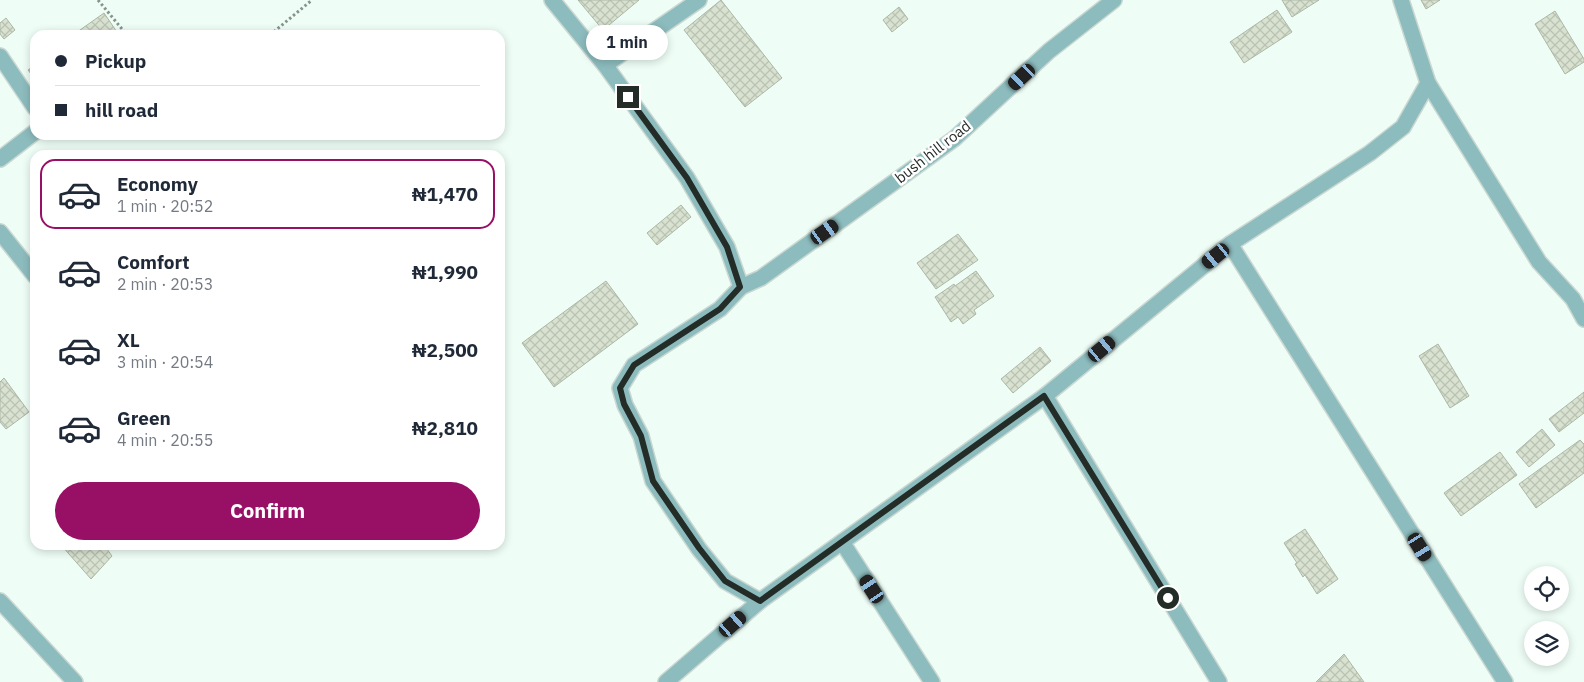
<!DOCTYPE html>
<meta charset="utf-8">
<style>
:root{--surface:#fff;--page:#f6f6f7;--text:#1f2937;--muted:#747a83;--line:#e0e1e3;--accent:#981065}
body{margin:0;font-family:"IBM Plex Sans",sans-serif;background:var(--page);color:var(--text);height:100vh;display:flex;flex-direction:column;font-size:19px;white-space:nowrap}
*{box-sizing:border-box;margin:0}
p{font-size:16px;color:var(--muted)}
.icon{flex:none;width:28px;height:28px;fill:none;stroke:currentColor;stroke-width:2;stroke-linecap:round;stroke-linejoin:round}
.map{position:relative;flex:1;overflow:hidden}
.side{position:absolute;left:30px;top:150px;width:475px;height:400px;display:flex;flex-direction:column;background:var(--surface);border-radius:15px;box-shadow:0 2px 8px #0003}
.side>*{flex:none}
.hud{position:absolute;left:30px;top:30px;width:475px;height:110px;border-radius:15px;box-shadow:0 2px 8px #0003;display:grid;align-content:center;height:110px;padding:0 25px;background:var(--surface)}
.controls{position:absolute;left:1524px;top:566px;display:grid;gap:10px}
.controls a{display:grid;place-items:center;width:45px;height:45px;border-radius:50%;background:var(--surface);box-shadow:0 2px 8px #0003;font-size:25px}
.end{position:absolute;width:22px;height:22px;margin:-11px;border:6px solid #242c28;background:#fff;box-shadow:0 0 0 2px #fff}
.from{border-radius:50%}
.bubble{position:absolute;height:35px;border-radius:18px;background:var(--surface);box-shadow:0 2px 8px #0003;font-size:16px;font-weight:800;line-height:35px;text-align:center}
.car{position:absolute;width:15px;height:30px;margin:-15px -8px;border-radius:6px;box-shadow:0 0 4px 1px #0007;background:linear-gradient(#222 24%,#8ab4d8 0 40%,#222 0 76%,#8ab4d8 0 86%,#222 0)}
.hud b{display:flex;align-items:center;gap:18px;height:48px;font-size:19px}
.hud b+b{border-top:1px solid var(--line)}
.hud i{width:12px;height:12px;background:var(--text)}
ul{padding:9px 0 0;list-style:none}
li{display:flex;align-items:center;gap:15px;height:70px;margin:0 10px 8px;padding:0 15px;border:2px solid transparent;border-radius:15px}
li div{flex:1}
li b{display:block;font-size:19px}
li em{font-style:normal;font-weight:800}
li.selected{border-color:var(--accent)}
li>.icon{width:45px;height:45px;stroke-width:1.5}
.primary-button{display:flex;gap:10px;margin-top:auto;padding:10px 25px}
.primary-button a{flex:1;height:58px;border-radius:30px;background:var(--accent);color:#fff;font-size:20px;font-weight:800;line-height:58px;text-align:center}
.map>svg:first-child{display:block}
</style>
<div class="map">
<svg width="1584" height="682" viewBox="0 0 1584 682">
<defs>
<pattern id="building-cross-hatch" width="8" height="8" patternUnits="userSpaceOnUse" patternTransform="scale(1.25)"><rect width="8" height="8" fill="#d9e2d0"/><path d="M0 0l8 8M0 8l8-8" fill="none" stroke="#bac2b3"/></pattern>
</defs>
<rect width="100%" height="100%" fill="#eefef6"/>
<g fill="url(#building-cross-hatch)" stroke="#aeb7a6">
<polygon points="578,0 639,0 603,30"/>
<polygon points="721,0 782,78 745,107 684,30"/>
<polygon points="1282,0 1319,0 1292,17"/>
<polygon points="1421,0 1440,0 1426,9"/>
<polygon points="899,7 908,19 892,32 883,20"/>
<polygon points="1277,10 1292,32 1244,63 1230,42"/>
<polygon points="1555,11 1584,59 1584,62 1565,74 1535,24"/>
<polygon points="104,13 119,35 73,35"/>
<polygon points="6,18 15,30 4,39 0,34 0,23"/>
<polygon points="35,65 35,79 28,70"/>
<polygon points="681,205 691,217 657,245 647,233"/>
<polygon points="958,234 978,260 936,289 917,263"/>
<polygon points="976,271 994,296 974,310 976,314 963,324 958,317 951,322 935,297 954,284 955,286"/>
<polygon points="606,281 638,324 554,387 522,343"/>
<polygon points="1438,344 1469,396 1450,408 1419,356"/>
<polygon points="1040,347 1051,361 1013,393 1001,379"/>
<polygon points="4,378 29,412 6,429 0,422 0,382"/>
<polygon points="1584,392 1584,413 1559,432 1549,419"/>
<polygon points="1542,429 1555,445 1529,467 1516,452"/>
<polygon points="1580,440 1584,444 1584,473 1536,508 1519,484"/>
<polygon points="1500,452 1517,475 1461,516 1444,493"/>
<polygon points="1305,529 1338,579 1317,594 1305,575 1303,577 1295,564 1297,563 1284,543"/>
<polygon points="61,545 104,545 112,556 91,579"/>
<polygon points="1344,654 1364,682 1316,682"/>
</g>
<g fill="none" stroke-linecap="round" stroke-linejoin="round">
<defs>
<g id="minor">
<polyline points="552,0 605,65 687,178 727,247 741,287"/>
<polyline points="1401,0 1428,83 1539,262 1573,299 1584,319"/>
<polyline points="0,56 35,108"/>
<polyline points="605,65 699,0"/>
<polyline points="0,159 35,132"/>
<polyline points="0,232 35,276"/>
<polyline points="1230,244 1505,682"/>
<polyline points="1045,396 1219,682"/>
<polyline points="842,542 932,682"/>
<polyline points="0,601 75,682"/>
<polyline points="760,601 725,581 699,549 653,481 641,436 625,405 620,388 634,365 720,309 741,287 761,278 954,139 1049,51 1114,0"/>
<polyline points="666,682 760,601 1045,396 1230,244 1370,153 1403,127 1428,83"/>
</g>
</defs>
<use href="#minor" stroke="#cad8d1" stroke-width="18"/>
<g stroke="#88948e" stroke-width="3" stroke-dasharray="2.5 2.5" stroke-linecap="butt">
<polyline points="98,0 127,35"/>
<polyline points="270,35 312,0"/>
</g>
<use href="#minor" stroke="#8dbcbe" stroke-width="15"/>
</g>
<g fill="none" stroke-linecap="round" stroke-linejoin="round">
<polyline stroke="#242c28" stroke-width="6" points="628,97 687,178 727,247 740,287 720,309 634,365 620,388 624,404 641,436 653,481 699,548 725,581 760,601 1044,396 1168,598"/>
</g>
<g text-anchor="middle" stroke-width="5" stroke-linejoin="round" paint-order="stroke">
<g font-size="15" fill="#242c28" stroke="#fff">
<text transform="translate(933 152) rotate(-38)" y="5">bush hill road</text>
</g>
</g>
</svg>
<div class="controls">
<a><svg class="icon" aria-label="locate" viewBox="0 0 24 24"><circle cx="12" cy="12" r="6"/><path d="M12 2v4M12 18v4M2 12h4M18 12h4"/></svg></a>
<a><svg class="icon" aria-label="layers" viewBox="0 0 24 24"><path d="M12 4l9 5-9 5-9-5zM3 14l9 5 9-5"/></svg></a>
</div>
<i class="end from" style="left:1168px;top:598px"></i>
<i class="end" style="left:628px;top:97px"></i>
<div class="bubble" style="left:586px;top:25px;width:82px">1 min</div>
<i class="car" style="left:1022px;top:77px;rotate:227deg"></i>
<i class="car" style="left:825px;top:232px;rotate:55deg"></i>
<i class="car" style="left:1216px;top:256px;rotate:231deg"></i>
<i class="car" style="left:1102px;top:349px;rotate:50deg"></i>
<i class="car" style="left:1420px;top:547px;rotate:148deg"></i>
<i class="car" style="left:872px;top:589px;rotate:327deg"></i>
<i class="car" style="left:733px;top:624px;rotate:49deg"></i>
<div class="hud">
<b><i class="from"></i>Pickup</b>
<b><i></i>hill road</b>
</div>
<section class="side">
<ul>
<li class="selected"><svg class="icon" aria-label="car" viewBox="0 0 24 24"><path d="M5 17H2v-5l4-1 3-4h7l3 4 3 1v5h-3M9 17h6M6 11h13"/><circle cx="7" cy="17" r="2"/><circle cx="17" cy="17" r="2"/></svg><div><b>Economy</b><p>1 min · 20:52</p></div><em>₦1,470</em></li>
<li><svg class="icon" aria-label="car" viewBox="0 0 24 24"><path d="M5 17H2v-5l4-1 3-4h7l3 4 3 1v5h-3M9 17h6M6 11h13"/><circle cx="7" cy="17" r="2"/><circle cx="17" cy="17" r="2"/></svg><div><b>Comfort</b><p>2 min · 20:53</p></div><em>₦1,990</em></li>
<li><svg class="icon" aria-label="car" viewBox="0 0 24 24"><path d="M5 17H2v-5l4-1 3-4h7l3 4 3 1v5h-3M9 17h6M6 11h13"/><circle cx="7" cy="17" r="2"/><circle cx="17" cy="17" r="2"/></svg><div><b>XL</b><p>3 min · 20:54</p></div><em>₦2,500</em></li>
<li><svg class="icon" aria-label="car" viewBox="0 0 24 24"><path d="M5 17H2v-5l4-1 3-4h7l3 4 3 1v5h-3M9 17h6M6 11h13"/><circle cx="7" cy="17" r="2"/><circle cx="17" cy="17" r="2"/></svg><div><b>Green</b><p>4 min · 20:55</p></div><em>₦2,810</em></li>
</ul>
<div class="primary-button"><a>Confirm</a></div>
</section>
</div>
